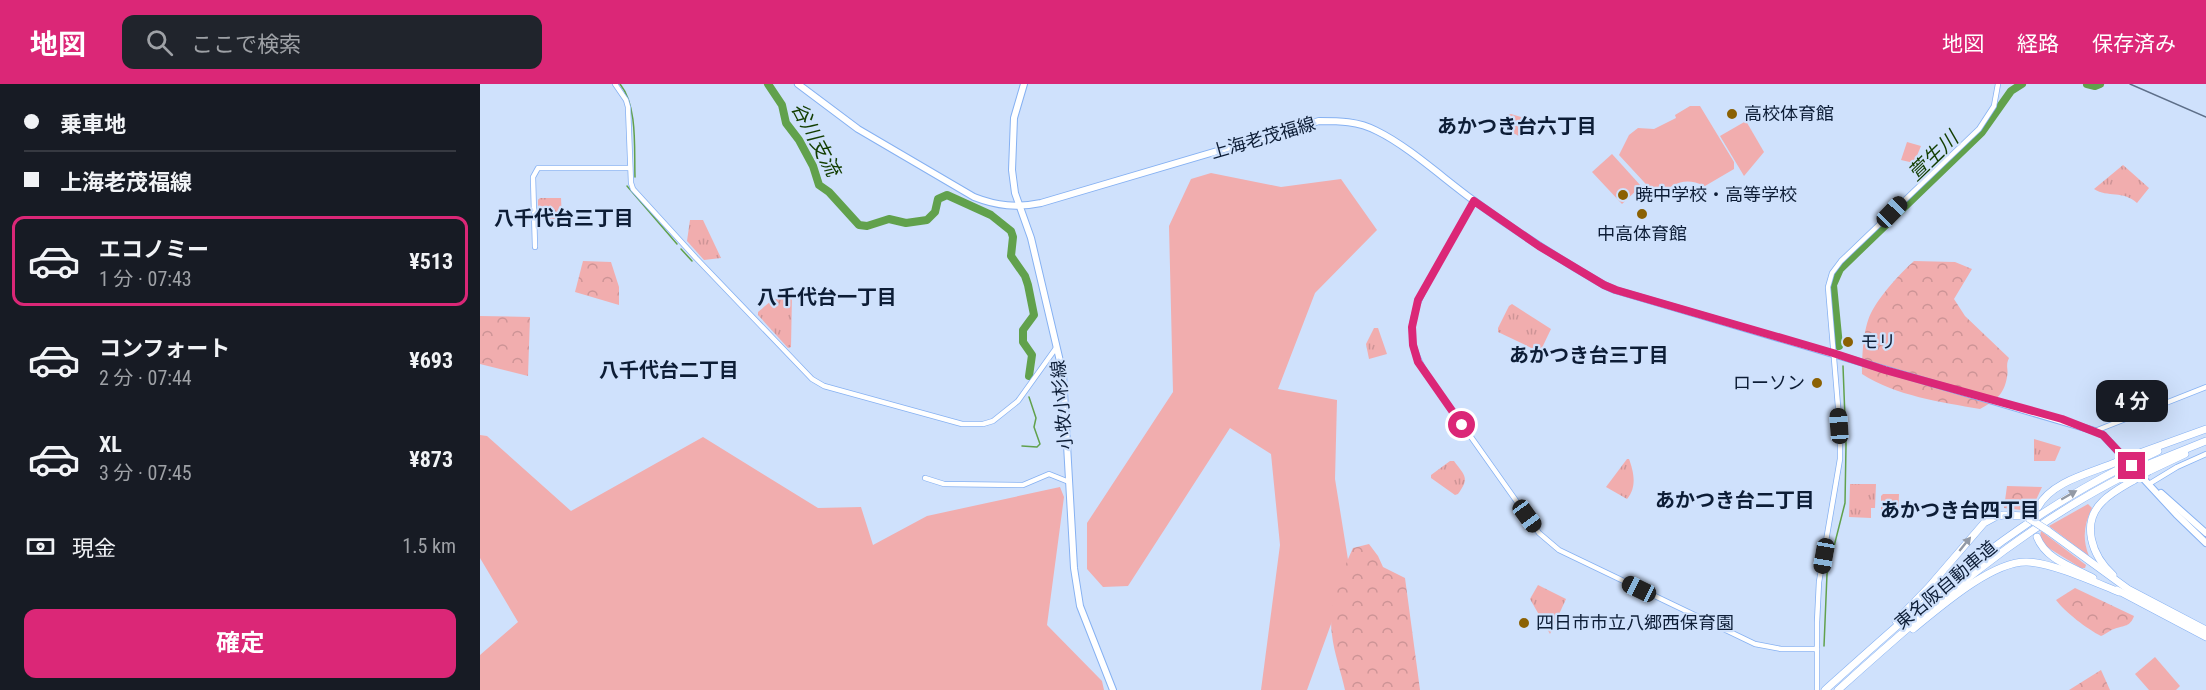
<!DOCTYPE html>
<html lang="ja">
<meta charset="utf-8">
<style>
:root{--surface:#171b24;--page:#20242c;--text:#f1f3f6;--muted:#9ea1a6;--line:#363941;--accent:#db2777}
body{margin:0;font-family:"Roboto Condensed","Noto Sans JP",sans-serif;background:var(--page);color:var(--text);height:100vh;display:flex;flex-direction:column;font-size:22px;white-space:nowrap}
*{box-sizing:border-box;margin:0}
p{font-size:20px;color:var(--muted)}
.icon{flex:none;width:33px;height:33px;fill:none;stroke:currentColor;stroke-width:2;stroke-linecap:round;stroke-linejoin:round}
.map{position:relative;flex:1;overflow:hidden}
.panel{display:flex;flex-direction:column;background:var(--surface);width:480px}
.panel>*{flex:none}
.guide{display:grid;align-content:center;height:132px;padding:0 24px;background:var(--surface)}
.end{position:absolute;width:27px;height:27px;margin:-14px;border:8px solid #db2777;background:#fff;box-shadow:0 0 0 3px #fff}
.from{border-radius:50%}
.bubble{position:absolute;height:42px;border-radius:12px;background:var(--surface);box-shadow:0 6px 24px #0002;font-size:20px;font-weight:700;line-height:42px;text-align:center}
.car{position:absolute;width:18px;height:36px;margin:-18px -9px;border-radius:8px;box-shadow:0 0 4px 2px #0007;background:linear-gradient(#222 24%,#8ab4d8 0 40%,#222 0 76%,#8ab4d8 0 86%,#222 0)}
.guide b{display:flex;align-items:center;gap:21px;height:57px;font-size:22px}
.guide b+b{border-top:2px solid var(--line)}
.guide i{width:15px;height:15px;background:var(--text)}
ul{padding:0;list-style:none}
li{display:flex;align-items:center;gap:18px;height:90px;margin:0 12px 9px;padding:0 12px;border:3px solid transparent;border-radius:12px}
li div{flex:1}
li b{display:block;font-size:22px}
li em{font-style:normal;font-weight:700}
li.on{border-color:var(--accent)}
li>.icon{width:54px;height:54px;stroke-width:1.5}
.pay{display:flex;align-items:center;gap:15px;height:66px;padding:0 24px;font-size:22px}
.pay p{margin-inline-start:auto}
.primary-button{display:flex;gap:12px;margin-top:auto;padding:12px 24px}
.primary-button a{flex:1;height:69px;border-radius:12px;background:var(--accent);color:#fff;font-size:24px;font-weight:700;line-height:69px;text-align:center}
header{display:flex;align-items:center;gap:36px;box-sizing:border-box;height:84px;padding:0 30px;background:var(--accent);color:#fff}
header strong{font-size:28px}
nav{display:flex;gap:33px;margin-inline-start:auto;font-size:21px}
.search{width:420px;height:54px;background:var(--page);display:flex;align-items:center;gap:15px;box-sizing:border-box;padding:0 21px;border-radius:12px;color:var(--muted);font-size:22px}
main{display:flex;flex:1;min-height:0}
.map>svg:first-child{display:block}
</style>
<header>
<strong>地図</strong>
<div class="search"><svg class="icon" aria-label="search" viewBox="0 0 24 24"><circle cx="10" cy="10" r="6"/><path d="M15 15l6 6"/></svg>ここで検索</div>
<nav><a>地図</a><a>経路</a><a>保存済み</a></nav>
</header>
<main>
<section class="panel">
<div class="guide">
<b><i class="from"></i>乗車地</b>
<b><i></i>上海老茂福線</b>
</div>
<ul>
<li class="on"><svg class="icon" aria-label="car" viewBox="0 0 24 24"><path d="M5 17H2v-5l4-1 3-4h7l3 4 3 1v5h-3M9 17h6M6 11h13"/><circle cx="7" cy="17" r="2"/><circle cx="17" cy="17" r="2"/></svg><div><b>エコノミー</b><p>1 分 · 07:43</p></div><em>¥513</em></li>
<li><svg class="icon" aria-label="car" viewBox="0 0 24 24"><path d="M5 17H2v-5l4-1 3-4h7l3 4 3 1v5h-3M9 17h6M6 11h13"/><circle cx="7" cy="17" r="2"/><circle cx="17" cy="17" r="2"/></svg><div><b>コンフォート</b><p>2 分 · 07:44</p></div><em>¥693</em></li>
<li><svg class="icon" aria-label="car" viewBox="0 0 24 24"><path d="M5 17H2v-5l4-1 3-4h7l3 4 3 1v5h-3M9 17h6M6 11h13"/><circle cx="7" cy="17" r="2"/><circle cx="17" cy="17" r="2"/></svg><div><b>XL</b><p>3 分 · 07:45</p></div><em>¥873</em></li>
</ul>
<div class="pay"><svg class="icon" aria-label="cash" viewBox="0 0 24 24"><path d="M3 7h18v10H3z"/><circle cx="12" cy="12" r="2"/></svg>現金<p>1.5 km</p></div>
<div class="primary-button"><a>確定</a></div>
</section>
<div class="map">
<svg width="1726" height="606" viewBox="0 0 1726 606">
<defs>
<pattern id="forest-crowns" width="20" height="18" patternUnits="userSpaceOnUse" patternTransform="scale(1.5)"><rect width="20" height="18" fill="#f1adae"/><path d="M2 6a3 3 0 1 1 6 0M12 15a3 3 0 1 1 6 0" fill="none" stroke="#cd9496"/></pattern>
<pattern id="park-tufts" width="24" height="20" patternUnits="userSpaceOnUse" patternTransform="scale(1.5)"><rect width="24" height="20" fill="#f1adae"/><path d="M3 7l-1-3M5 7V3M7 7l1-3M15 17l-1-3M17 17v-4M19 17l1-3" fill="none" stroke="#cd9496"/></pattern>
</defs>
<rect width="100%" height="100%" fill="#cfe1fc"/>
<g fill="#f1adae">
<path d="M1210,22H1220L1254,78V85L1225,102C1203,92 1196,100 1176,111L1139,71L1149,51L1158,44L1174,45L1196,34L1195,31Z"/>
<polygon points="1266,37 1284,68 1264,92 1240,52"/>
<polygon points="1132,70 1161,102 1142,120 1112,88"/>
<polygon points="731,89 801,103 861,95 897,146 835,209 798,305 857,316 855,395 870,488 827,606 781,606 800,461 791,370 750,344 648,502 623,503 607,485 607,439 693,308 689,142 711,95"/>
<polygon points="0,351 7,352 91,427 223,353 338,424 381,423 393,461 447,432 580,403 584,413 567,541 622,597 624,606 0,606 0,571 38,538 0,474"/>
<path d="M1608,420L1612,424C1604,440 1602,455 1609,472L1569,442Z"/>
<polygon points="1561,447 1606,481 1605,484 1601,484 1567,463 1560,453"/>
<polygon points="1675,573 1700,602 1696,606 1669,606 1655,590"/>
</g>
<g fill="url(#forest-crowns)">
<polygon points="103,177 131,178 139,203 139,221 95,208"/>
<path d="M1434,177L1475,178L1492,185L1474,215L1485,232L1529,274C1525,282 1529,286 1527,293C1524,311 1515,317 1500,325C1461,318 1416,312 1382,290C1382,272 1383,245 1391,229C1399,213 1420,189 1434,177Z"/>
<polygon points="0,232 50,233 48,292 0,280"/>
<polygon points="1527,402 1562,403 1551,427 1524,424"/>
<path d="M889,460L898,472L903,483L925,494L940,606H865C861,588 854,569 852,551C848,522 861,490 873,464Z"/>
<path d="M1595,504L1654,532C1650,543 1645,541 1634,545C1630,546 1626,550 1621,552C1607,545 1585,528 1576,516Z"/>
<polygon points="1621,586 1630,606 1589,606"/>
</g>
<g fill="url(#park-tufts)">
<polygon points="1031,30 1048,35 1049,38 1041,53 1021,43 1028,31"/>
<polygon points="1427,58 1441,62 1434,79 1421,76"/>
<path d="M1643,81L1669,104L1657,119C1643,106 1628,114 1614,105Z"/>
<polygon points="60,114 81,114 82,135 61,135 58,133 58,116"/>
<polygon points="210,136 223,136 241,174 224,176 207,157"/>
<polygon points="309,208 312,211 311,263 308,264 278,231 278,228 291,217"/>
<polygon points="1032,220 1071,245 1060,268 1018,248 1018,244 1029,222"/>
<polygon points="894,244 898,244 907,270 889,275 886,260"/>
<polygon points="1554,355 1581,363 1575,377 1554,377"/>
<path d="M1147,375H1149C1154,389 1157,403 1147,415L1126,403Z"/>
<path d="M970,377H974C985,392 990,394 978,410L975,411L951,394V391Z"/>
<polygon points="1370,400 1396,400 1395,424 1391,424 1391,434 1369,433"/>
<polygon points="1403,410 1419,410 1418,434 1401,434 1401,412"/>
<polygon points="1058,501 1086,515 1070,550 1050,515"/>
</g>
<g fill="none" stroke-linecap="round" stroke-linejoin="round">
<g stroke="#61a14c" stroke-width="1.5">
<path d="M140,0C158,22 154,66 155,93"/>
<polyline points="147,102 197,160"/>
<polyline points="201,165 212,177"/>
<polyline points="542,362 557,363 560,360 554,343 556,334 549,313"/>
<polyline points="1344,562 1347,490 1365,419 1366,361 1363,282"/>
</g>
<g stroke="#61a14c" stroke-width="8">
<polyline points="288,0 302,21 306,39 319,56 333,82 339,101 349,108 379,141 387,142 409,135 426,139 447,136 455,128 458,115 467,111 511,131 531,147 533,153 531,172 545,192 548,201 554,231 543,246 543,258 552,271 549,292"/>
<polyline points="1607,0 1615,2 1620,0"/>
<polyline points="1359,262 1353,201 1360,185 1502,48 1531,7 1542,0"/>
</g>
<defs>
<g id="minor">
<polyline points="135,0 146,16 148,23 151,99 153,105 216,174 332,295 344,302 482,340 503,340 513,337 538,317 576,264"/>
<path d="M994,117C981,138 970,160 958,181C933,226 918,248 950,295L1059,449L1079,466L1275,560L1301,565H1337"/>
<polyline points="55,163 53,93 58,84 150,84"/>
<polyline points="1615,347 1726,303"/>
<polyline points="445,394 464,400 543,401 569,390 589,398"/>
<polyline points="1669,400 1697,383 1726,370"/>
<polyline points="1337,606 1337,538 1339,498 1360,375 1360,346 1348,203 1352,189 1361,177 1499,45 1514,22 1518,0"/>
</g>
<g id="major">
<path d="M318,0L378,45L494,113C517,122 537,124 561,119L839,37C859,37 878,37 897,47C928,62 964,95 993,116C1035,147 1079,175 1124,201L1135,206L1615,347L1623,351L1696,430L1726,459"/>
<polyline points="544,0 534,34 532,86 535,109 551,154 583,290 594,484 600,522 633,606"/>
<polyline points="1681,409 1726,449"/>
</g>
<g id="highway">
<polyline points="1654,371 1726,345"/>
<polyline points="1659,376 1678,367"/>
<polyline points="1664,382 1726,357"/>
<polyline points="1669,387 1705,370"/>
<path d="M1558,423C1572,397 1611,389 1637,378"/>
<polyline points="1567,446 1648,505 1726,546"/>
<path d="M1557,453C1566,476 1593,483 1613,494"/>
<path d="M1633,491C1612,472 1600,439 1623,417C1632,408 1644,402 1654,396"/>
<polyline points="1637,506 1726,553"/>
<polyline points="1416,537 1448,504 1504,439 1517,432 1524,431 1545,432"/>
<path d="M1433,545C1460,523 1512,477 1547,478C1573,479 1614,498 1639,508"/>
<path d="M1345,606C1441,520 1526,442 1643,383"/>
<path d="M1358,606C1449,524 1538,445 1648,390"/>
</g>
</defs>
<use href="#minor" stroke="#86b1f2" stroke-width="6"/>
<use href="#major" stroke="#86b1f2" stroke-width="8"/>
<use href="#highway" stroke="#86b1f2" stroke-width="8"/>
<use href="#minor" stroke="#fff" stroke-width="4.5"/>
<use href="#major" stroke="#fff" stroke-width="6"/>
<use href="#highway" stroke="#fff" stroke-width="7"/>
<polyline stroke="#5e6f89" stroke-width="1.5" points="1650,0 1726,33"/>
<defs>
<g id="highway-bridge">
<polyline points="1637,378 1654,371"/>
<polyline points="1643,383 1659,376"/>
<polyline points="1648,390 1664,382"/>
<polyline points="1654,396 1669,387"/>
<polyline points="1545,432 1567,446"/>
</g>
</defs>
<use href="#highway-bridge" stroke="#86b1f2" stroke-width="8" stroke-linecap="butt"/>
<use href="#highway-bridge" stroke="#fff" stroke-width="7"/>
</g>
<defs><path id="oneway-solid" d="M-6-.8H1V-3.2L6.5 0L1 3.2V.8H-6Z" transform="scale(1.5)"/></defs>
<g fill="#9299a5">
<use href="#oneway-solid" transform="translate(1589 411) rotate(-30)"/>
<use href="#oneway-solid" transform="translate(1485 460) rotate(-51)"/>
</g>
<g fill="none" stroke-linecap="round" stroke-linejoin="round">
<polyline stroke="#db2777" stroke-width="8" points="982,341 938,278 933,261 932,243 938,216 994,117 1059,162 1124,201 1136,206 1353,269 1405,286 1582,335 1623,351 1652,382"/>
</g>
<g fill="#8b6103" stroke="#cfe1fc" stroke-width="2">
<circle cx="1252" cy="30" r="6"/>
<circle cx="1143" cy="111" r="6"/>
<circle cx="1162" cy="130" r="6"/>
<circle cx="1368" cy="258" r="6"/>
<circle cx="1337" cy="299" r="6"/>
<circle cx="1044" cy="539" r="6"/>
</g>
<g text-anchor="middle" stroke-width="4.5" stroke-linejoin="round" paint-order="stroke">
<g font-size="18" fill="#0d1d36" stroke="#cfe1fc" text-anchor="start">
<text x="1264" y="36">高校体育館</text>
<text x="1155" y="117">暁中学校・高等学校</text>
<text x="1162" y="156" text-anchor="middle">中高体育館</text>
<text x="1380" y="264">モリ</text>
<text x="1325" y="305" text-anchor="end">ローソン</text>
<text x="1056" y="545">四日市市立八郷西保育園</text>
</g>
<g font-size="18" fill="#0d1d36" stroke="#cfe1fc">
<text transform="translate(783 54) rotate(-16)" y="6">上海老茂福線</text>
<text transform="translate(582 321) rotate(-95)" y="6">小牧小杉線</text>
<text transform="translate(1466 501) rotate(-40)" y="6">東名阪自動車道</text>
</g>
<g font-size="20" font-weight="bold" fill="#0d1d36" stroke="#cfe1fc">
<text x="1037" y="49">あかつき台六丁目</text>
<text x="84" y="141">八千代台三丁目</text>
<text x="347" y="220">八千代台一丁目</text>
<text x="1109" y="278">あかつき台三丁目</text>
<text x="189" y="293">八千代台二丁目</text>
<text x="1255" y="423">あかつき台二丁目</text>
<text x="1480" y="433">あかつき台四丁目</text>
</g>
<g font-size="20" font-style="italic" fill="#123d00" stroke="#cfe1fc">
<text transform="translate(336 55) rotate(62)" y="7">谷川支流</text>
<text transform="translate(1453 72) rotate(-44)" y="7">萱生川</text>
</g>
</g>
</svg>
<i class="end from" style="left:982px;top:341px"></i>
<i class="end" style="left:1652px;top:382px"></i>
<div class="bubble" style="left:1616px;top:296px;width:72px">4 分</div>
<i class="car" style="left:1412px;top:128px;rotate:44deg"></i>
<i class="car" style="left:1359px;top:342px;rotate:356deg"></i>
<i class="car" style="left:1047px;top:432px;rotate:144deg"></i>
<i class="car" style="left:1344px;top:472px;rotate:190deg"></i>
<i class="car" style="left:1159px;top:505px;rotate:296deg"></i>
</div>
</main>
